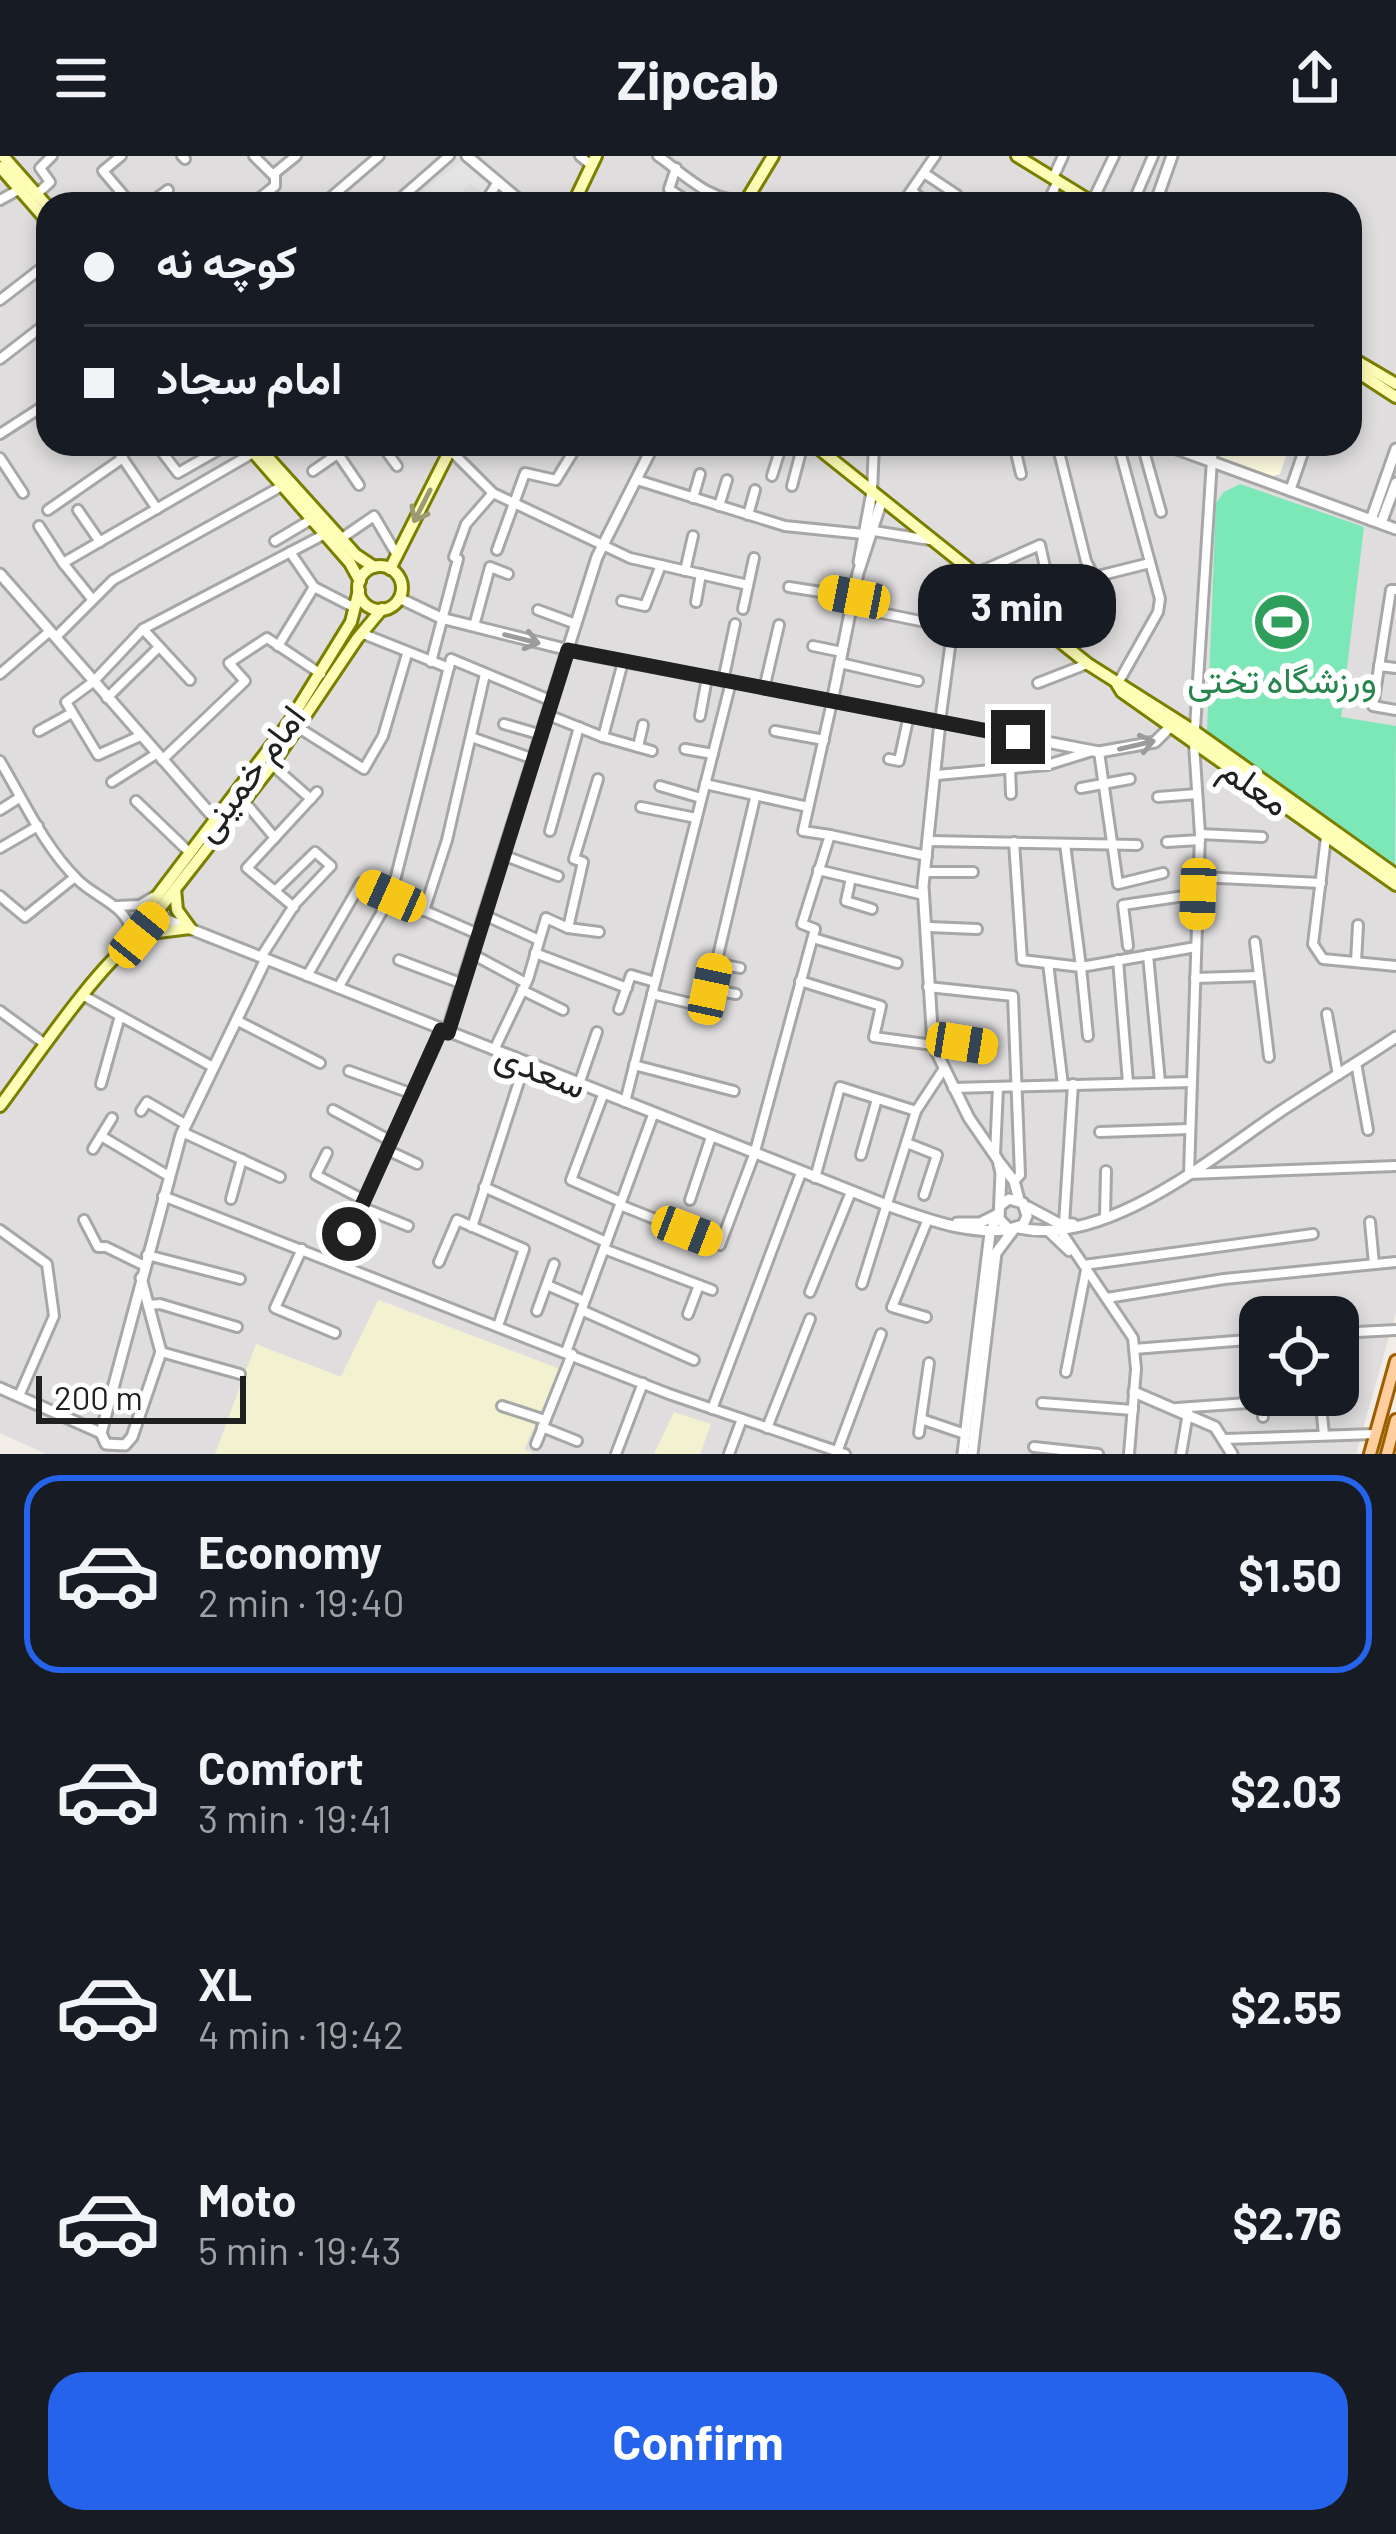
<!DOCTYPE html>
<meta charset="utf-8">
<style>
:root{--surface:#171b24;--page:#20242c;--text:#f1f3f6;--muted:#9ea1a6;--line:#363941;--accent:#2563eb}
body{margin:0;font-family:Barlow,Vazirmatn,sans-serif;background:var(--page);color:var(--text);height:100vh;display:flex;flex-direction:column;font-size:45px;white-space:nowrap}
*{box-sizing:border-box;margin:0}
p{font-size:39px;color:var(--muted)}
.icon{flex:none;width:66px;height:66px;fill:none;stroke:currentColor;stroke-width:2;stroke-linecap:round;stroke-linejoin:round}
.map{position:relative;height:1298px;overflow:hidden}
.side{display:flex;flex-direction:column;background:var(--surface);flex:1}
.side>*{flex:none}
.hud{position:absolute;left:36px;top:36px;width:1326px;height:264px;border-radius:36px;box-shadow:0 6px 18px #0003;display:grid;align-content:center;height:264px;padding:0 48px;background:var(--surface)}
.buttons{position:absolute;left:1239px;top:1140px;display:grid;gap:24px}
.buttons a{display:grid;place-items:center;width:120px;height:120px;border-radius:24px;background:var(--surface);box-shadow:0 6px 18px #0003;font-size:60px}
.scale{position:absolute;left:36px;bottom:30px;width:210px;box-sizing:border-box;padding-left:12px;border:6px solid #202020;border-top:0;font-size:33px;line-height:42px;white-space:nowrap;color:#202020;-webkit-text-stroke:9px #fff;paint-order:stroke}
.end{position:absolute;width:54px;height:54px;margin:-27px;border:15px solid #202020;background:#fff;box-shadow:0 0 0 6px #fff}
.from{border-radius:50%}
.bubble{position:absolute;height:84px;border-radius:36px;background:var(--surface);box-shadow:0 6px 18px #0003;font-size:39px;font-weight:700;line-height:84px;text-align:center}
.car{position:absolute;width:36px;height:72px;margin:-36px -18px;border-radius:15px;box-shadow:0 0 9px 3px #0007;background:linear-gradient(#f5c518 24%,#345 0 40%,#f5c518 0 76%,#345 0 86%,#f5c518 0)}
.hud b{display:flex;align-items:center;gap:42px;height:114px;font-size:45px}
.hud b+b{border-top:3px solid var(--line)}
.hud i{width:30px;height:30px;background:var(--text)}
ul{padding:21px 0 0;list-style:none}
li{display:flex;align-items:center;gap:36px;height:198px;margin:0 24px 18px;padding:0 24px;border:6px solid transparent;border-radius:36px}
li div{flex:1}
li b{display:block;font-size:45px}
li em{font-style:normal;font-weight:700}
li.active{border-color:var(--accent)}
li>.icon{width:108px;height:108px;stroke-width:1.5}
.cta{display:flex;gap:24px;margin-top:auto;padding:24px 48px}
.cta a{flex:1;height:138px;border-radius:36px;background:var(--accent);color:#fff;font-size:48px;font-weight:700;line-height:138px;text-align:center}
header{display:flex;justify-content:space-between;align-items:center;height:156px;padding:0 48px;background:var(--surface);font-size:54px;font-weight:700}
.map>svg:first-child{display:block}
</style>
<header><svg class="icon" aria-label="menu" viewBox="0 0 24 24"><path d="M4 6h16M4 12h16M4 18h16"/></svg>Zipcab<svg class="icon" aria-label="share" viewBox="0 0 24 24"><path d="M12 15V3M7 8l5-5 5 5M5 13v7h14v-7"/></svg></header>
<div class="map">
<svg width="1396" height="1298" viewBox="0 0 1396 1298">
<rect width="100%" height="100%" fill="#f2ede6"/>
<path fill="#dfdddd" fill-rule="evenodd" d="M0,0H1396V1156L1356,1298H700L710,1268L674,1257L654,1298H533L524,1294L559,1213L379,1144L341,1221L256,1189L215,1298H46L0,1277ZM48,48H1350V288H48ZM1260,1161H1338V1239H1260Z"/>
<polygon fill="#fffde2" points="1220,288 1290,288 1280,318 1270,321 1217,299"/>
<g fill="#f2f2d0">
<polygon points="378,1144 560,1213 524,1293 533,1298 215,1298 256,1188 341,1221"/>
<polygon points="674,1256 711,1268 700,1298 654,1298"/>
</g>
<polygon fill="#7de8b7" points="1240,328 1364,371 1341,561 1396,570 1395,710 1207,576 1216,347 1224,336"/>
<polygon fill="#e4e4e4" points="461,5 491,31 486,40 470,28 458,41 465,48 408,48"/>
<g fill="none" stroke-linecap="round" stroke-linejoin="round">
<defs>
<g id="minor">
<polyline points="121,0 103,15 131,48"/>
<polyline points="182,0 185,3"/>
<polyline points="254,0 274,20"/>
<polyline points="580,0 592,10"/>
<path d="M658,0C683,17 713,49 745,43"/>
<polyline points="676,12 669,33 692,48"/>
<polyline points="924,17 957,39"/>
<polyline points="1053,22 1063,0"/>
<polyline points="912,35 928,48"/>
<polyline points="37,38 50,26 40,12 52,0"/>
<polyline points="1135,42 1153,0"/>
<polyline points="0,44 20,33"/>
<polyline points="1092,46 1114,0"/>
<polyline points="149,48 168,34"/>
<polyline points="252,48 275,30 275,17 296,0"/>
<polyline points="323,48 379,0"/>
<polyline points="394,48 449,0"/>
<polyline points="484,48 498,26"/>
<polyline points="902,48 935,0"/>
<polyline points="1047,48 1058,25"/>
<polyline points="0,144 48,107"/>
<polyline points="0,203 48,166"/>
<polyline points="0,278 48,247"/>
<polyline points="113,288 157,353"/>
<polyline points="156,288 178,317 229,288"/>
<polyline points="381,288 397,310"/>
<polyline points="494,288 500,288"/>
<polyline points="1014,288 1021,318"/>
<polyline points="1057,288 1086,405 1094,421 1150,407"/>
<polyline points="1142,288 1161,356"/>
<polyline points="1213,288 1194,588 1200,678 1189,1018 1396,1010"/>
<polyline points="450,294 493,337 630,402 748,429"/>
<polyline points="338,298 359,329"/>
<polyline points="0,302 23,337"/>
<polyline points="313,315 352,288"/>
<polyline points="772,320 782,288"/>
<polyline points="637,324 785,370 863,378"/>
<polyline points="792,330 803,288"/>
<polyline points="1290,335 1306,288"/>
<polyline points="872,336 874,288"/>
<polyline points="693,342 700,318"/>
<polyline points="719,350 727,324"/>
<polyline points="48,354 123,302"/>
<polyline points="78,354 100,386"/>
<polyline points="748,359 755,334"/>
<polyline points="39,370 63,407"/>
<polyline points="874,375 930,384"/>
<polyline points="342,382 374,360 397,399"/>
<polyline points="275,385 312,363"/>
<polyline points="497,394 525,317 556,324 578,288"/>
<polyline points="290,396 314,431 355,452"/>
<polyline points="685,415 693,380"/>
<polyline points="975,418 1040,389 1047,420"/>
<polyline points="789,431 853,441"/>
<polyline points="1396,434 1391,434 1373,550 1396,554"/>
<polyline points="92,443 63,407 253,297"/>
<polyline points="622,445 645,450 661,409"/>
<polyline points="696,446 701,418"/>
<polyline points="852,451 935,468"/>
<polyline points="743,453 754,402"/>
<polyline points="538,454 576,468"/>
<polyline points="474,470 490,411 508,418"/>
<polyline points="143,473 190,524"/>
<polyline points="361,477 449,512"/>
<polyline points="56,481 113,424 282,330"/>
<polyline points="278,490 314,431"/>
<polyline points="813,490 842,496"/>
<polyline points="431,506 458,403 454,401 466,368 493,337"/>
<polyline points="840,507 918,525"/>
<polyline points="1379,510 1396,512"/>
<polyline points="0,518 50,475"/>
<polyline points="723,525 735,468"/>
<polyline points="1038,527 1087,508"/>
<polyline points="1118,527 1158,456 1160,443 1118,288"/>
<polyline points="764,533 779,469"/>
<polyline points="107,542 159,491"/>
<polyline points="548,559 603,581 652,595"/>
<polyline points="700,560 707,522"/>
<polyline points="940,566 961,409"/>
<polyline points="504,568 542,579"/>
<polyline points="299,572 364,613 383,580 407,498"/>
<polyline points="39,575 70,558"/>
<polyline points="775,575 824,584"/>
<polyline points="140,580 98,599 66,546 93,526 143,473 325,378"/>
<polyline points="471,581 534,603"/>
<polyline points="603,581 623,506"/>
<polyline points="638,591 643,569"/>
<polyline points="685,593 713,598"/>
<polyline points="1099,596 1118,728 1163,717"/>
<polyline points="889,603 899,605 909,559"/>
<polyline points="162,604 245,525 229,507 267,482 321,518"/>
<path d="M0,605C24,645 44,691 78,724C95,741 125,749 131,774"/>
<polyline points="272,609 311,643"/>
<polyline points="1010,612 1011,638"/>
<polyline points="937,619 1047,609 1089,596"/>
<polyline points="112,626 156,598"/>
<polyline points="705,628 808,651"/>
<polyline points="660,630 701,642"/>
<polyline points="1081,632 1130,623"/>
<polyline points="1158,641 1197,638"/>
<polyline points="136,645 189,696"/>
<polyline points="244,645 275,682"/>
<polyline points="641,651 696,662"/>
<polyline points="0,654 19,642"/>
<polyline points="550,675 579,571"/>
<polyline points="1200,678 1262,681"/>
<polyline points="830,679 927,700"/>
<polyline points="1326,681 1313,788 1323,803 1396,810"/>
<polyline points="929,685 1137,689"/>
<polyline points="1014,686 1022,804 1081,811 1088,880"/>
<polyline points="1167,686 1200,684"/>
<polyline points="1065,688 1081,811 1196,791"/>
<polyline points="0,692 38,670"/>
<polyline points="503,699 558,720"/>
<polyline points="818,714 924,739"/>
<polyline points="925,716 973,716"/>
<polyline points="1198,721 1321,727"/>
<polyline points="851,722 846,745 872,753"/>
<polyline points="0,740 25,761 75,721"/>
<polyline points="117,750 140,749 153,741"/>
<polyline points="294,751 247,712 317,636"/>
<polyline points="424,755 447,684 485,518"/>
<polyline points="484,759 539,784"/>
<polyline points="929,771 977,773"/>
<polyline points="568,772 583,706 574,703 598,623"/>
<polyline points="813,782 897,807"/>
<polyline points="1255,786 1269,901"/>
<polyline points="1128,790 1123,749 1198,738"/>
<polyline points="535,797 627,832"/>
<polyline points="472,798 526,827"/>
<polyline points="1148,799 1160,926"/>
<polyline points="261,801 295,748 331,710 315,696 275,735"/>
<polyline points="399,804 463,828"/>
<polyline points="1118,804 1128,927"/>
<polyline points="1356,806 1358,769"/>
<polyline points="715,807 740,812"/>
<polyline points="1048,807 1063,929"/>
<polyline points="307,820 361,727 478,778"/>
<polyline points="1195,822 1259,820"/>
<polyline points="800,825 881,850 874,881 933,889"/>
<polyline points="928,831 1013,840 1020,1019 1014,1025"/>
<polyline points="338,832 391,740 451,503 552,545"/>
<polyline points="709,833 736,838"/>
<polyline points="522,834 563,854"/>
<polyline points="652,838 706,851 755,642"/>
<polyline points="84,840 213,911"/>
<polyline points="619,853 631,819 655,826"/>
<polyline points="0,855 45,888"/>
<polyline points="1327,858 1338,919"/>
<polyline points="236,864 320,907"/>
<polyline points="932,882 991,892"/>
<polyline points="494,894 528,823 546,762 568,772 599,776"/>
<polyline points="1356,907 1368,974"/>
<polyline points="634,909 734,935"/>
<polyline points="349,915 413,938"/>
<polyline points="101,928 120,860"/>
<polyline points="579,928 597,876"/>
<polyline points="953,932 1192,926"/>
<polyline points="603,939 571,1024 621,1046"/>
<polyline points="625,946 731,526"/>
<polyline points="333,954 391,985"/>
<polyline points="141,955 147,946 185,968"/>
<polyline points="182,976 280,1021"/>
<polyline points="1100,976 1190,973"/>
<polyline points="101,980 167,1019"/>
<polyline points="907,987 937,999 924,1039"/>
<polyline points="93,993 112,962"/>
<polyline points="387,994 417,1008"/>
<polyline points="327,997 316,1019 364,1044"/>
<polyline points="861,999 877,943"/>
<polyline points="995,999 998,931"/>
<polyline points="815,1022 840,931 916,955 943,914"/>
<polyline points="484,1031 606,1086"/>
<polyline points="163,1040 669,1238 845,1298"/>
<polyline points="231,1043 242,1003"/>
<polyline points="690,1044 711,981"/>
<polyline points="620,1049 720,1089 754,999 815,773 802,768 830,679 803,675 832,546"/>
<polyline points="361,1051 408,1070"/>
<polyline points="1105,1060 1106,1015"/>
<polyline points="84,1064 98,1091 106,1091 143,1109"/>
<polyline points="1370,1066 1374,1108"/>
<polyline points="1064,1068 1073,928"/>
<polyline points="472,1071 525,907"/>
<polyline points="0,1074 47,1108 54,1160 19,1240"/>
<polyline points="1060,1074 1133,1182 1136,1213 1129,1298"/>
<polyline points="1049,1076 1069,1095"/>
<polyline points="302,1093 275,1152 335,1177"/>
<polyline points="604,1093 712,1134"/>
<polyline points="147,1099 240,1123"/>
<polyline points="336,1105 441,874"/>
<polyline points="439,1106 457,1064 524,1093 498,1170"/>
<polyline points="1084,1109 1313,1078"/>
<polyline points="862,1128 916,955"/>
<polyline points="547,1129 584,1145"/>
<polyline points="810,1136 851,1036"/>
<polyline points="1107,1142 1224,1123 1396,1106"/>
<polyline points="149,1149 160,1148 237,1171"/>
<polyline points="581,1154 694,1204"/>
<polyline points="537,1155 554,1108"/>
<polyline points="688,1158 699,1129"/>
<polyline points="926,1161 892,1151 928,1063"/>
<polyline points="1338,1177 1396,1174"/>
<polyline points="1134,1193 1260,1183"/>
<polyline points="161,1196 240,1218"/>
<polyline points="566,1196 653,959"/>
<polyline points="1066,1216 1086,1114"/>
<polyline points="1320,1239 1324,1279"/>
<polyline points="1042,1247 1133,1254"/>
<polyline points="502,1250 545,1264"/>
<polyline points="1177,1252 1262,1246 1263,1261"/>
<polyline points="712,1253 801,1017"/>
<polyline points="921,1263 965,1278"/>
<polyline points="542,1271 577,1285"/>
<polyline points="767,1272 810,1163"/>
<polyline points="919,1277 929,1207"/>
<polyline points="1225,1283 1375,1278"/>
<polyline points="536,1288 572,1198"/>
<polyline points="1034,1291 1098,1298"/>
<polyline points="837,1296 881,1178"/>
<polyline points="616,1298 643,1227"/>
<polyline points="729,1298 742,1263"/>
<polyline points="1181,1298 1188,1257"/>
</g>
<g id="tertiary">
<polyline points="467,0 524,48"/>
<polyline points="1155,48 1172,0"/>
<polyline points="1163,288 1396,373"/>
<polyline points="1371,364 1396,293"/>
<polyline points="1381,367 1396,327"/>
<polyline points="859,406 872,336"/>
<polyline points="0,418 215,663"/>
<polyline points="399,442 441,462 581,497 1099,596 1155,586 1170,571"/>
<polyline points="832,546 858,417 882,344"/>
<polyline points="940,566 923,730 933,889 969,962 998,1004 1001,1017 999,1063 1009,1073 1023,1069 1027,1060 1023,1047 1009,1043 1001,1049"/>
<path d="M150,757L889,1050C930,1064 970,1080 1014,1073"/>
<polyline points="447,876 597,401 654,288"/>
<polyline points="1000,1007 1014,1025 1019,1044"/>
<polyline points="1028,1051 1058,1067 1073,1068"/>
<polyline points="957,1067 980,1067 998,1058"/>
<path d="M1019,1072C1105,1091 1210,1003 1278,957C1317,931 1357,907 1396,881"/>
<polyline points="0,1232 101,1277"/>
<polyline points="1134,1236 1215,1271 1232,1298"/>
<polyline points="101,1277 181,979 266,803"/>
<polyline points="101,1277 106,1288 125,1289 132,1281 161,1196 141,1122"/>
<polyline points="963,1298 990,1077 998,1058"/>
<polyline points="972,1298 996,1097 1014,1073"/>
</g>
<g id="secondary">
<polyline points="3,0 48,51"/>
<polyline points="1017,0 1095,48"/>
<polyline points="0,11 48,66"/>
<polyline points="573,48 596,0"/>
<polyline points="744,48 773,0"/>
<polyline points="1350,201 1396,228"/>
<polyline points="1350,211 1396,241"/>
<polyline points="246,288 350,407 360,425"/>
<polyline points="256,288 356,399 374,411"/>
<polyline points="813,288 1088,508 1197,577 1396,719"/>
<circle cx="380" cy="432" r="22"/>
<polyline points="390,413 453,288"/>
<polyline points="1117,528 1122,536 1396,729"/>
<polyline points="175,733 177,754 190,772"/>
<polyline points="142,778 190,772"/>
<polyline points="123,792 126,781 290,565 351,466 359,434"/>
<path d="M0,950C25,917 103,802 133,787L272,609L357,483L382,453"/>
</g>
<g id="primary">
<polyline points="1370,1298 1396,1205"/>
<polyline points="1387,1298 1396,1264"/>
</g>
</defs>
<use href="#minor" stroke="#a7a7a7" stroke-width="14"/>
<use href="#tertiary" stroke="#a7a7a7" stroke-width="15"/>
<use href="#secondary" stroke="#7a7f00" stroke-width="16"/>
<use href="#primary" stroke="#9d5e00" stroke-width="16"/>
<use href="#minor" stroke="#fff" stroke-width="8"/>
<use href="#tertiary" stroke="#fff" stroke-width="9"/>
<use href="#secondary" stroke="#fffeb7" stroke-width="10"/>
<use href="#primary" stroke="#ffce9e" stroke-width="10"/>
</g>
<defs><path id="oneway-shaft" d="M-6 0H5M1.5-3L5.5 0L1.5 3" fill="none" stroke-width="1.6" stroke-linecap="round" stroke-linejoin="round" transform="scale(3)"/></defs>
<use stroke="#9b9a73" href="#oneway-shaft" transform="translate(422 350) rotate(117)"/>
<g stroke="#9b9b9b">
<use href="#oneway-shaft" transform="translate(522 483) rotate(14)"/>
<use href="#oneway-shaft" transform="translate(1137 589) rotate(-13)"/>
</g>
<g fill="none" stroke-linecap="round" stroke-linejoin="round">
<polyline stroke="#202020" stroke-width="15" points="349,1078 441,874 448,877 568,494 1018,581"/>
</g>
<defs>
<symbol id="stadium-disc" viewBox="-11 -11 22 22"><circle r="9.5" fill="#2e9e5b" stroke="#fff"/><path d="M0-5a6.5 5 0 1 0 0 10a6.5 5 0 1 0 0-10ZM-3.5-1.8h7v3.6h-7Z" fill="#fff"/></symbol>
</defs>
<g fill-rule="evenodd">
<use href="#stadium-disc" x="1249" y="433" width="66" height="66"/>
</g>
<g text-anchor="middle" stroke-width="12" stroke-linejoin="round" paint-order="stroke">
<g font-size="36" fill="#27864d" stroke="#fff">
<text x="1282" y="537">ورزشگاه تختی</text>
</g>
<g font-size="36" fill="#202020" stroke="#fff">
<text transform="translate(249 617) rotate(-53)" y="13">امام خمینی</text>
<text transform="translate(1255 630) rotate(35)" y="13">معلم</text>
<text transform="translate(541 914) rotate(22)" y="13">سعدی</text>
</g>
</g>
</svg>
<div class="buttons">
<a><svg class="icon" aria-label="locate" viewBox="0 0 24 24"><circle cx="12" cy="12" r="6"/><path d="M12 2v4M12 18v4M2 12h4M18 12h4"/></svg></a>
</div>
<div class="scale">200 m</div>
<i class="end from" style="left:349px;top:1078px"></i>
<i class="end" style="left:1018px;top:581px"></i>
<div class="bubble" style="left:918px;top:408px;width:198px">3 min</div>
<i class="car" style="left:854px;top:441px;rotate:281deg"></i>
<i class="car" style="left:1198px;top:738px;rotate:182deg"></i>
<i class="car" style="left:391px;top:740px;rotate:294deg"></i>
<i class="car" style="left:139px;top:779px;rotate:39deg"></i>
<i class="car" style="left:710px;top:833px;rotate:12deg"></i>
<i class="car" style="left:962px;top:887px;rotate:99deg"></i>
<i class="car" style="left:687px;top:1075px;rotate:111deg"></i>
<div class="hud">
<b><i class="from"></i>کوچه نه</b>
<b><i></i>امام سجاد</b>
</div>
</div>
<section class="side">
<ul>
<li class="active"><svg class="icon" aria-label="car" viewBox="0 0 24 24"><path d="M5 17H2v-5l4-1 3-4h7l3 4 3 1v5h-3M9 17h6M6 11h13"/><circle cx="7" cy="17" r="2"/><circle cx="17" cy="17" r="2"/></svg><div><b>Economy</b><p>2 min · 19:40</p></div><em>$1.50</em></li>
<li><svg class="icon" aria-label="car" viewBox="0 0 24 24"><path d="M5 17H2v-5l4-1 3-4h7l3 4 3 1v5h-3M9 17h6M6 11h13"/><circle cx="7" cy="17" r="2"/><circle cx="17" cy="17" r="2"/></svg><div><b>Comfort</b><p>3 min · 19:41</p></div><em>$2.03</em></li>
<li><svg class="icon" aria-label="car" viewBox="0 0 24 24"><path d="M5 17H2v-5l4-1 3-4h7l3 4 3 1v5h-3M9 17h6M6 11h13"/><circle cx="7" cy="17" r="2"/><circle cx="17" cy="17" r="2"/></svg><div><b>XL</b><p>4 min · 19:42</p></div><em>$2.55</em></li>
<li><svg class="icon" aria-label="car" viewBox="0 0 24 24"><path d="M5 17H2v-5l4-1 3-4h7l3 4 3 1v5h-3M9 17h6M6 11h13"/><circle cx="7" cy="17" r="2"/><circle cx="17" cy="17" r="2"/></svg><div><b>Moto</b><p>5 min · 19:43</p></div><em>$2.76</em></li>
</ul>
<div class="cta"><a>Confirm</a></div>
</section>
